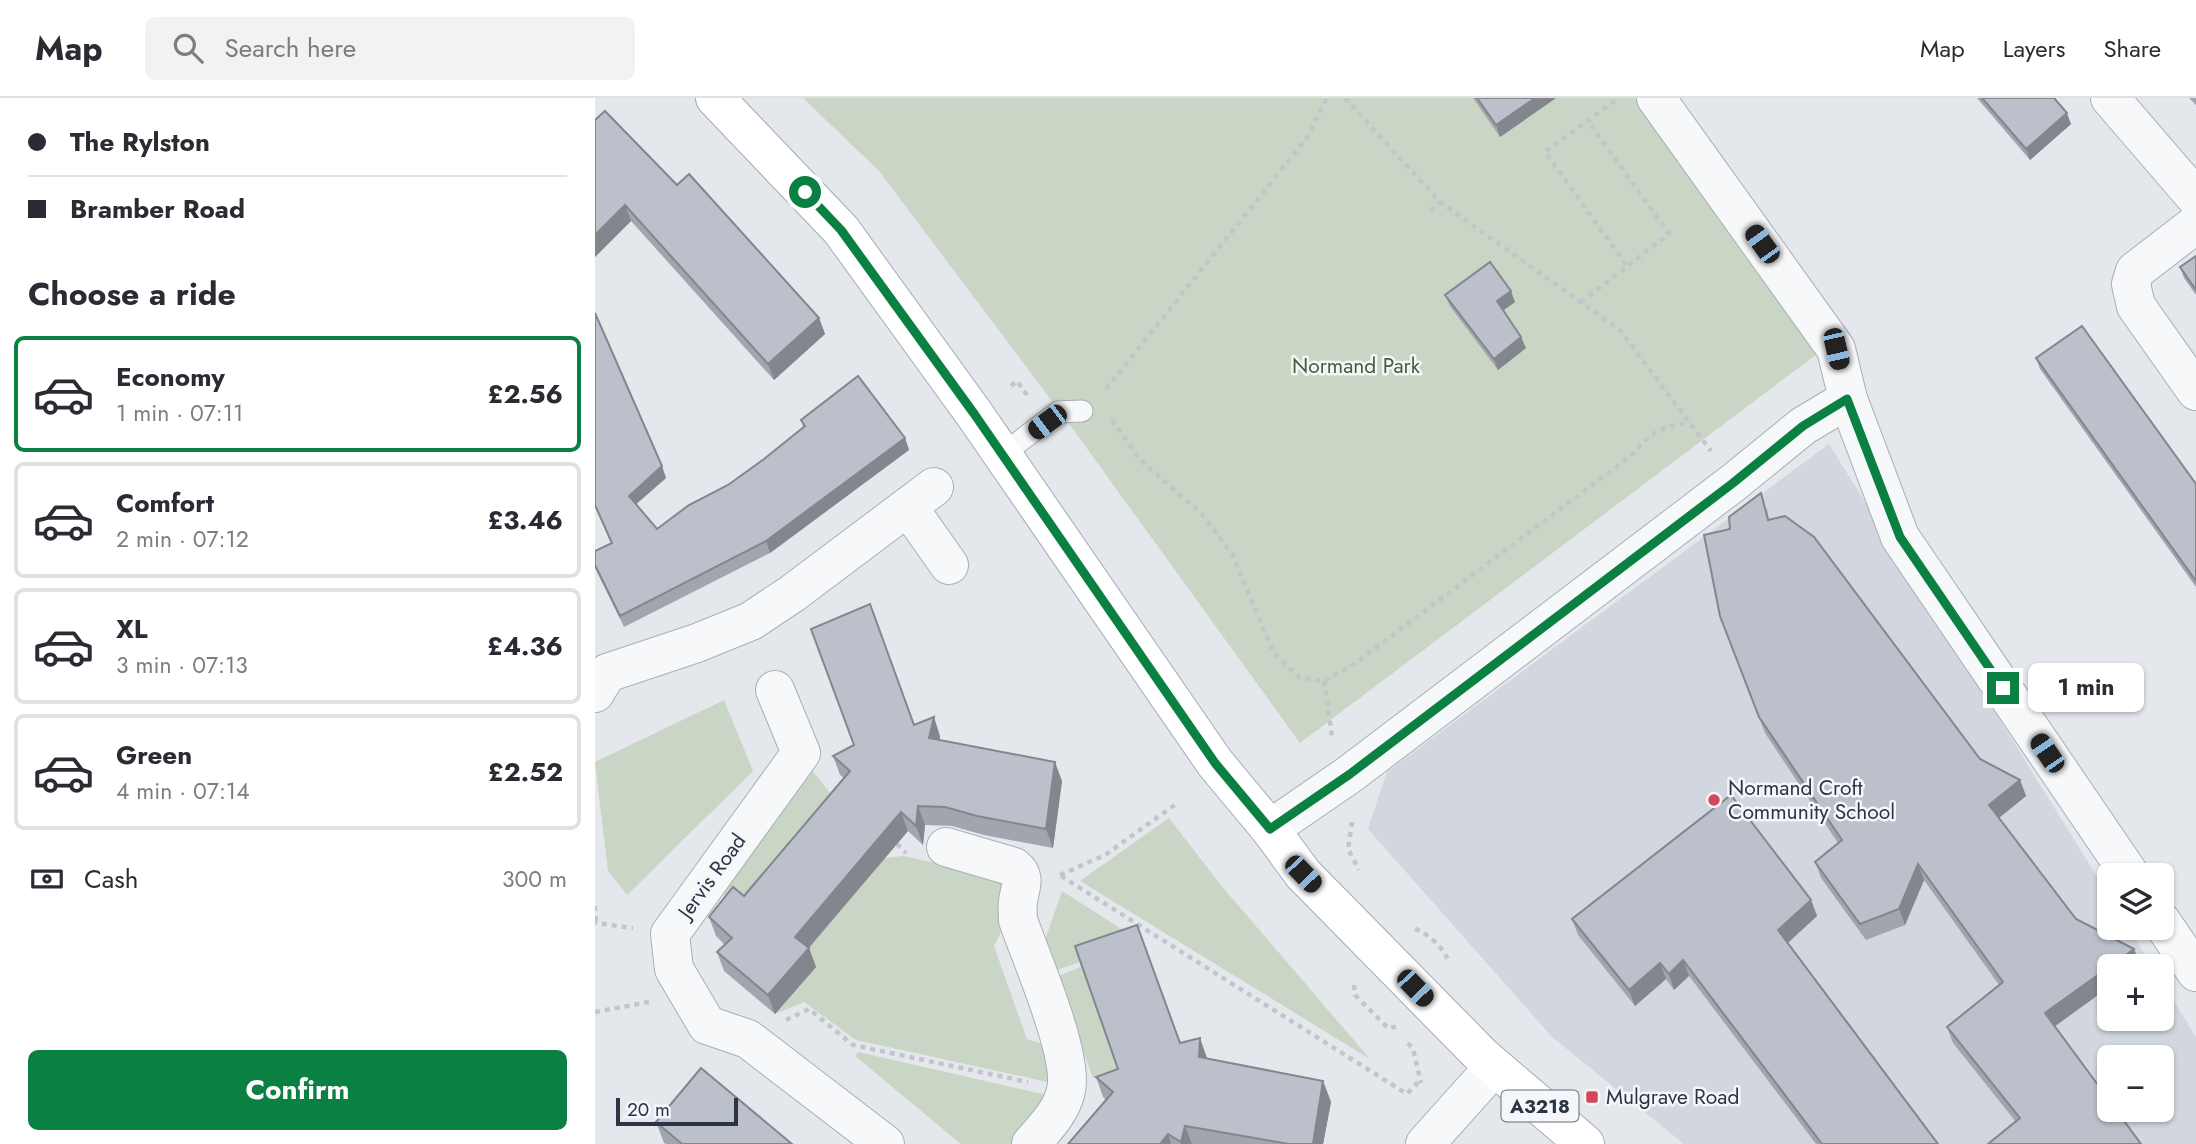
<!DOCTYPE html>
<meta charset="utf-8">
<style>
:root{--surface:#fff;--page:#f2f2f3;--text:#2b2b33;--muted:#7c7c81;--line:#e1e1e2;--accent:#0b8043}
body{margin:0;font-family:Jost,sans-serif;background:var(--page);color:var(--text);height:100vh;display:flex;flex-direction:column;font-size:26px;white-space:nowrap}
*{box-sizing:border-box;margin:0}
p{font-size:23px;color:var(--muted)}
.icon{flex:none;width:38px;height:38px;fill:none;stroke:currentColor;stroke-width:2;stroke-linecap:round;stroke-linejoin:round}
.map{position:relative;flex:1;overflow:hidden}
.side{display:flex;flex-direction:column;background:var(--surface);width:595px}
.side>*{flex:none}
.guide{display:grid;align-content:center;height:154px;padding:0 28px;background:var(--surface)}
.fabs{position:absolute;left:1502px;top:765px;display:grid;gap:14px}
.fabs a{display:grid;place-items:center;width:77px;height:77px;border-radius:10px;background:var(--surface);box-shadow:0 2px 5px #0004;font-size:35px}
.scale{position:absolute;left:21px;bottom:18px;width:122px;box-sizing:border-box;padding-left:7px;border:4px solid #2b3445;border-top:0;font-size:19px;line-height:24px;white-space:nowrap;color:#2b3445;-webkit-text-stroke:5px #f4f6f9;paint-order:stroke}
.end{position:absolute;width:32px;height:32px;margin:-16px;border:9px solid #0b8043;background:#fff;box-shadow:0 0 0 4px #fff}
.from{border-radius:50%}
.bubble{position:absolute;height:49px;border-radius:10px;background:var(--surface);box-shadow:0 2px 5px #0004;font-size:23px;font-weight:700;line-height:49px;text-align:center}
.car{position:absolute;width:21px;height:42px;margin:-21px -10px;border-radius:9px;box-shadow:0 0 5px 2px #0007;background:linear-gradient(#222 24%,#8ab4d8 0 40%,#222 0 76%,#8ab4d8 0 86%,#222 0)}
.guide b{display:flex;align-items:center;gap:24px;height:66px;font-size:26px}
.guide b+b{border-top:2px solid var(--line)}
.guide i{width:18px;height:18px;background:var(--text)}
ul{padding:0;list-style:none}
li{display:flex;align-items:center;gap:21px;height:116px;margin:0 14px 10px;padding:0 14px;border:4px solid var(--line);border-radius:10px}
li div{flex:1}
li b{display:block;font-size:26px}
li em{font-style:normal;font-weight:700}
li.current{border-color:var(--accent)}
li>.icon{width:63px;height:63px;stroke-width:1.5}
h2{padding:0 28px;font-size:32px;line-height:84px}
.pay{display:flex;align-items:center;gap:18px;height:77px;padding:0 28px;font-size:26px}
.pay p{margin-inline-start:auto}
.button{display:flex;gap:14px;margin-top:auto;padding:14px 28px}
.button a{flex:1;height:80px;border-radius:10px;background:var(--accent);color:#fff;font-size:28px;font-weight:700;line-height:80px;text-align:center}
header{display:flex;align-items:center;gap:42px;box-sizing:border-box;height:98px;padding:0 35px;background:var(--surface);border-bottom:2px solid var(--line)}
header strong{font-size:33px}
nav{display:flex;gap:38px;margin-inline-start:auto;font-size:24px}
.search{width:490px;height:63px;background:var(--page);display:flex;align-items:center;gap:18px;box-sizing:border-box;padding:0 24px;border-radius:10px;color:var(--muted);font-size:26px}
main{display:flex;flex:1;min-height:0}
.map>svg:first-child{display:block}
</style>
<header>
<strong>Map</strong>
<div class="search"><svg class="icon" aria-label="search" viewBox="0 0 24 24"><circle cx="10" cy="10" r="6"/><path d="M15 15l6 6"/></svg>Search here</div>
<nav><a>Map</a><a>Layers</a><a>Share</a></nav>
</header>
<main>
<section class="side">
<div class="guide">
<b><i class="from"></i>The Rylston</b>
<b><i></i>Bramber Road</b>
</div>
<h2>Choose a ride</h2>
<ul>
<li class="current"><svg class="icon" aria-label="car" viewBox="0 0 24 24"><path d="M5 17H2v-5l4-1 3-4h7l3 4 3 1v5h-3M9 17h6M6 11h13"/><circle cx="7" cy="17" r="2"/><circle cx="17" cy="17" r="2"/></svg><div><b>Economy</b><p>1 min · 07:11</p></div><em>£2.56</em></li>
<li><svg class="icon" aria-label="car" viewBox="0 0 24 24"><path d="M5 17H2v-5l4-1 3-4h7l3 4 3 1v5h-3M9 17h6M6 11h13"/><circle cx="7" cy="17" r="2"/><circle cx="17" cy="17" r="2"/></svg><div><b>Comfort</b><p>2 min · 07:12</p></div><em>£3.46</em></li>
<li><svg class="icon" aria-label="car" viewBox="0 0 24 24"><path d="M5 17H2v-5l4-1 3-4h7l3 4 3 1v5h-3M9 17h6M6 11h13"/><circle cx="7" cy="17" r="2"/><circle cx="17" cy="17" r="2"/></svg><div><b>XL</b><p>3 min · 07:13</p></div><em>£4.36</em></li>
<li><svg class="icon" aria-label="car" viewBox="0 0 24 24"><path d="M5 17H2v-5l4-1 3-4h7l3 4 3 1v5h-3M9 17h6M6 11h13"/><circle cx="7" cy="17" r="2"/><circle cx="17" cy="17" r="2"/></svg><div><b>Green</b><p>4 min · 07:14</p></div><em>£2.52</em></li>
</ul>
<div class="pay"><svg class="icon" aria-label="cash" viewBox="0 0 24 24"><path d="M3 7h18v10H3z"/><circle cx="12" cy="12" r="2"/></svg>Cash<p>300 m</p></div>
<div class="button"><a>Confirm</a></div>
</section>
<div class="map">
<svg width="1601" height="1046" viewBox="0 0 1601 1046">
<rect width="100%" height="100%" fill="#e4e7ec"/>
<path fill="#d2d6de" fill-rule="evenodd" d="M1234,346L1514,798V830H1533L1557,868H1514V920H1566V882L1601,939V1046H1089L957,939L773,731L792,674ZM1514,959H1566V1012H1514Z"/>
<g fill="#c9d6c5">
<polygon points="208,0 1042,0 1222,256 705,645 475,327 284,73"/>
<polygon points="129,602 158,673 32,797 13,773 0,664"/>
<path d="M214,669L247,709L232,828L290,760L309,758L406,780C419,802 411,827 399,848L432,941L452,947L457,985L261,942L209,904L180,916L134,822L128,794Z"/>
<polygon points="574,720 625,786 775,961 485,783"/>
<polygon points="467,793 531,834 503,858 462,872 450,842"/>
<polygon points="487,868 523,971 498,980 462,879"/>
<polygon points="263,954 456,998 424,1046 366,1046 260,958"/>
</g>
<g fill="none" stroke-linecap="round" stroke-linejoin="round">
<defs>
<polyline id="lane" points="407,357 463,314 487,313"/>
<g id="street">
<polyline points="1061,0 1241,251 1253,301 1305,439 1535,777"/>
<polyline points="1515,0 1601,100"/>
<polyline points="1601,126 1540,173 1536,186 1541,208 1601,293"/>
<polyline points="313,409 354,467"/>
<polyline points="180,592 206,655 75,836 79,871 112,927 153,941 290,1046"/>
<polyline points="0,595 12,575 102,545 156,523 198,495 339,389"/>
<polyline points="675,731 755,676 1138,385 1208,328 1253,301"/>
<path d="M351,749L419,769C432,779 425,789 423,803C422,809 423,816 423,822C436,860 479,957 471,992C467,1013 450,1030 436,1046"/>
<polyline points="1566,823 1601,874"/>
<polyline points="830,1046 899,969"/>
</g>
<polyline id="primary" points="120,0 246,132 380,317 620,665 675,731 708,776 888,959 990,1046"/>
</defs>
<use href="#lane" stroke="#a9aeb7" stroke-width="23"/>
<use href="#street" stroke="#a9aeb7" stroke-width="40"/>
<use href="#primary" stroke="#a3abb8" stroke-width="40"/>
<g stroke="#c2c5cb" stroke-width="4.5" stroke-dasharray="5 5" stroke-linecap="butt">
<polyline points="750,0 845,104 1025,232 1116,353"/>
<polyline points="1020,3 950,54 1032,168"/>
<polyline points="835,113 844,104"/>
<polyline points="986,204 1074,136 993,23"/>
<polyline points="416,288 422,283 432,297"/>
<polyline points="511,291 711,41 732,0"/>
<path d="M517,322L544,361L606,415L637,456L679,556L705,580L729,583L759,566L1036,358C1054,335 1066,328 1096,325"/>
<polyline points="729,583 737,638"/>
<polyline points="757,724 753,751 764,772"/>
<polyline points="302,746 311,755"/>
<polyline points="465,777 510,757 581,706"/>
<polyline points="466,778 812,996 824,983"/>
<polyline points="0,808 1,822"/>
<polyline points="0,821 1,825 38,830"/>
<path d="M820,831C833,835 850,851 854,865"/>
<polyline points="759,887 760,897 793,930 801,929"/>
<polyline points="0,914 54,904"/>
<polyline points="191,922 214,911 258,947 433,984"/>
<polyline points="813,945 818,951 826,985"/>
</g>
<use href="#lane" stroke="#f7f8fa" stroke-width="21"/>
<use href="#street" stroke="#f7f8fa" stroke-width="38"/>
<use href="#primary" stroke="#fff" stroke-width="38"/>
</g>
<g fill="#a1a5ae">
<polygon points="878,0 961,0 905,39"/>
<polygon points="1382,0 1459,0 1476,26 1435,62"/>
<polygon points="1594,0 1601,0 1601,7"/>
<polygon points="0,22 82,87 224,220 230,236 179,282 36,123 0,159"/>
<polygon points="1601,158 1601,197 1589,180 1585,169"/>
<polygon points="850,197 920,204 908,212 931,250 903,272 855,208"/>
<polygon points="0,215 71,380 41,406 62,431 133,387 169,361 208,329 206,322 310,340 314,352 175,455 29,529 0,470 0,453 16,445 0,409"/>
<polygon points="1441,260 1601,386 1601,489 1445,271"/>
<polygon points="1172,411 1174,422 1385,661 1425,682 1431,698 1404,720 1481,821 1539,851 1545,867 1514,868 1514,889 1460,928 1514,1002 1421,1024 1358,945 1352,929 1404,887 1329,782 1310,827 1271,842 1226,780 1220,764 1243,745 1170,635 1125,518 1135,431"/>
<polygon points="319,627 345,638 345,642 467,683 458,750 389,737 357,728 330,727 328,747 313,733 214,850 221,869 180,916 129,873 122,854 130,847 121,838 114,819 149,798 249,680 245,677 238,658"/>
<polygon points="1216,802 1222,818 1193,845 1343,1046 1221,1046 1094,878 1079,892 1071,881 1040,908 983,837 977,821"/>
<polygon points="585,945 612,961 728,983 736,1004 728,1046 473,1046 511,1002 508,999 501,979"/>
<polygon points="61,1024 197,1046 71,1046 69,1045"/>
</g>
<g fill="#83868d">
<polygon points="940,0 961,0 905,39 901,27"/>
<polygon points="1472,15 1476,26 1435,62 1431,51"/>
<polygon points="30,107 36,123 0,159 0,137"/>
<polygon points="916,193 920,204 906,214 902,203"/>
<polygon points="224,220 230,236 179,282 173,266"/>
<polygon points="926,239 931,250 903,272 899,261"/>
<polygon points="310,340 314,352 175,455 171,443"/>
<polygon points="67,368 71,380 38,409 34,398"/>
<polygon points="339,619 345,638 341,659 334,640"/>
<polygon points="460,664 467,683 458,750 451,731"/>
<polygon points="1425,682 1431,698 1400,723 1394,707"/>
<polygon points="323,708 330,727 328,747 321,728"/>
<polygon points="306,714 313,733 210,854 214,850 221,869 180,916 173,897 200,839"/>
<polygon points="1323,766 1329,782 1310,827 1304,811"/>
<polygon points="1216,802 1222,818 1189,848 1183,832"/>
<polygon points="1539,851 1545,867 1543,868 1515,868"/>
<polygon points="1088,862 1094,878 1079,892 1074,876"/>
<polygon points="1065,865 1071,881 1040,908 1034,892"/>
<polygon points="1514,869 1514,889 1456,931 1450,915"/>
<polygon points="605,940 612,960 611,979 604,959"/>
<polygon points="728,983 736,1004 728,1046 718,1046"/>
<polygon points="590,1028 597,1046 586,1046 586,1044"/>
<polygon points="573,1036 576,1046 565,1046"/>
</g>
<g fill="#bbc0ca" stroke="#83868d" stroke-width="2">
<polygon points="882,0 940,0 901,27"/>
<polygon points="1387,0 1459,0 1472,15 1431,51"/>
<polygon points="10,13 82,87 94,76 224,220 173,266 30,107 0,137 0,22"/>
<polygon points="1601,158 1601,192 1585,169"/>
<polygon points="895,164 916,193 902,203 926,239 899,261 850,197"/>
<polygon points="0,215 67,368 34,398 62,431 94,407 133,387 169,361 210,328 206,322 263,278 310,340 171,443 25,518 0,467 0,453 17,445 0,407"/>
<polygon points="1487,228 1601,386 1601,483 1441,260"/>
<polygon points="1166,395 1173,422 1190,418 1219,439 1385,661 1425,682 1394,707 1481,821 1539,851 1450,915 1514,1002 1514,1012 1521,1012 1546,1046 1393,1046 1425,1020 1352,929 1408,884 1323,766 1304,811 1265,826 1220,764 1247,742 1164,619 1125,518 1109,437 1135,431 1134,419"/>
<polygon points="275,506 319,627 339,619 334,640 460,664 451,731 382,718 350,709 323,708 321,728 306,714 200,839 214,850 173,897 122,854 137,840 114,819 138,789 149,798 255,673 238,658 259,647 216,531"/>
<polygon points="1136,697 1216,802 1183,832 1343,1046 1227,1046 1088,862 1074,876 1065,865 1034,892 977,821"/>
<polygon points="542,827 585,945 605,940 604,959 728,983 718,1046 694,1046 590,1028 586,1044 573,1036 565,1046 473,1046 518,994 501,979 523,971 480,848"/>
<polygon points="106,970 197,1046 87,1046 61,1024"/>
</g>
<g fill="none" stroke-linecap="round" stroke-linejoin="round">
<polyline stroke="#0b8043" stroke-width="9" points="210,94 246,132 380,317 620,665 675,731 755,676 1138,385 1208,328 1252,301 1305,439 1408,590"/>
</g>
<g fill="#d1495b" stroke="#f4f6f9" stroke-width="2.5">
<circle cx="1119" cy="702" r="7"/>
<rect x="990" y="992" width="14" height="14" rx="3.5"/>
</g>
<g text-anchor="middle" stroke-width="5" stroke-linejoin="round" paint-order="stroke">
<rect fill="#f4f6f9" stroke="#676e7b" stroke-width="2" x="906.5" y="992.5" width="77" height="31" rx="5"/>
<g font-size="19" font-weight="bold" fill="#2b3445">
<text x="945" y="1015">A3218</text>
</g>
<g font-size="21" fill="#3f6138" stroke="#f4f6f9">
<text x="761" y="275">Normand Park</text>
</g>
<g font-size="21" fill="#2b3445" stroke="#f4f6f9" text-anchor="start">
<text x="1133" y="697">Normand Croft<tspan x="1133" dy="24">Community School</tspan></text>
<text x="1011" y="1006">Mulgrave Road</text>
</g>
<g font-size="21" fill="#2b3445" stroke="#f4f6f9">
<text transform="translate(117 778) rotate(-54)" y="7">Jervis Road</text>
</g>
</g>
</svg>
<div class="fabs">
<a><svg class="icon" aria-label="layers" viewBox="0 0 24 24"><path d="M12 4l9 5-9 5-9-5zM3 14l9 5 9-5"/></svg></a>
<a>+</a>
<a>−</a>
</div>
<div class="scale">20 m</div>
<i class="end from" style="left:210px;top:94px"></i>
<i class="end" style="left:1408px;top:590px"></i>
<div class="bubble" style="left:1433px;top:565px;width:116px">1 min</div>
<i class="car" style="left:1167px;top:146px;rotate:324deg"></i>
<i class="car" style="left:1241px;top:251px;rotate:167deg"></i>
<i class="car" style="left:452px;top:324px;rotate:233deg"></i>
<i class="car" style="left:1452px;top:655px;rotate:326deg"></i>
<i class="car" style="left:708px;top:776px;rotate:136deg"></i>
<i class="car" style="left:820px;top:890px;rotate:136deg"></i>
</div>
</main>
